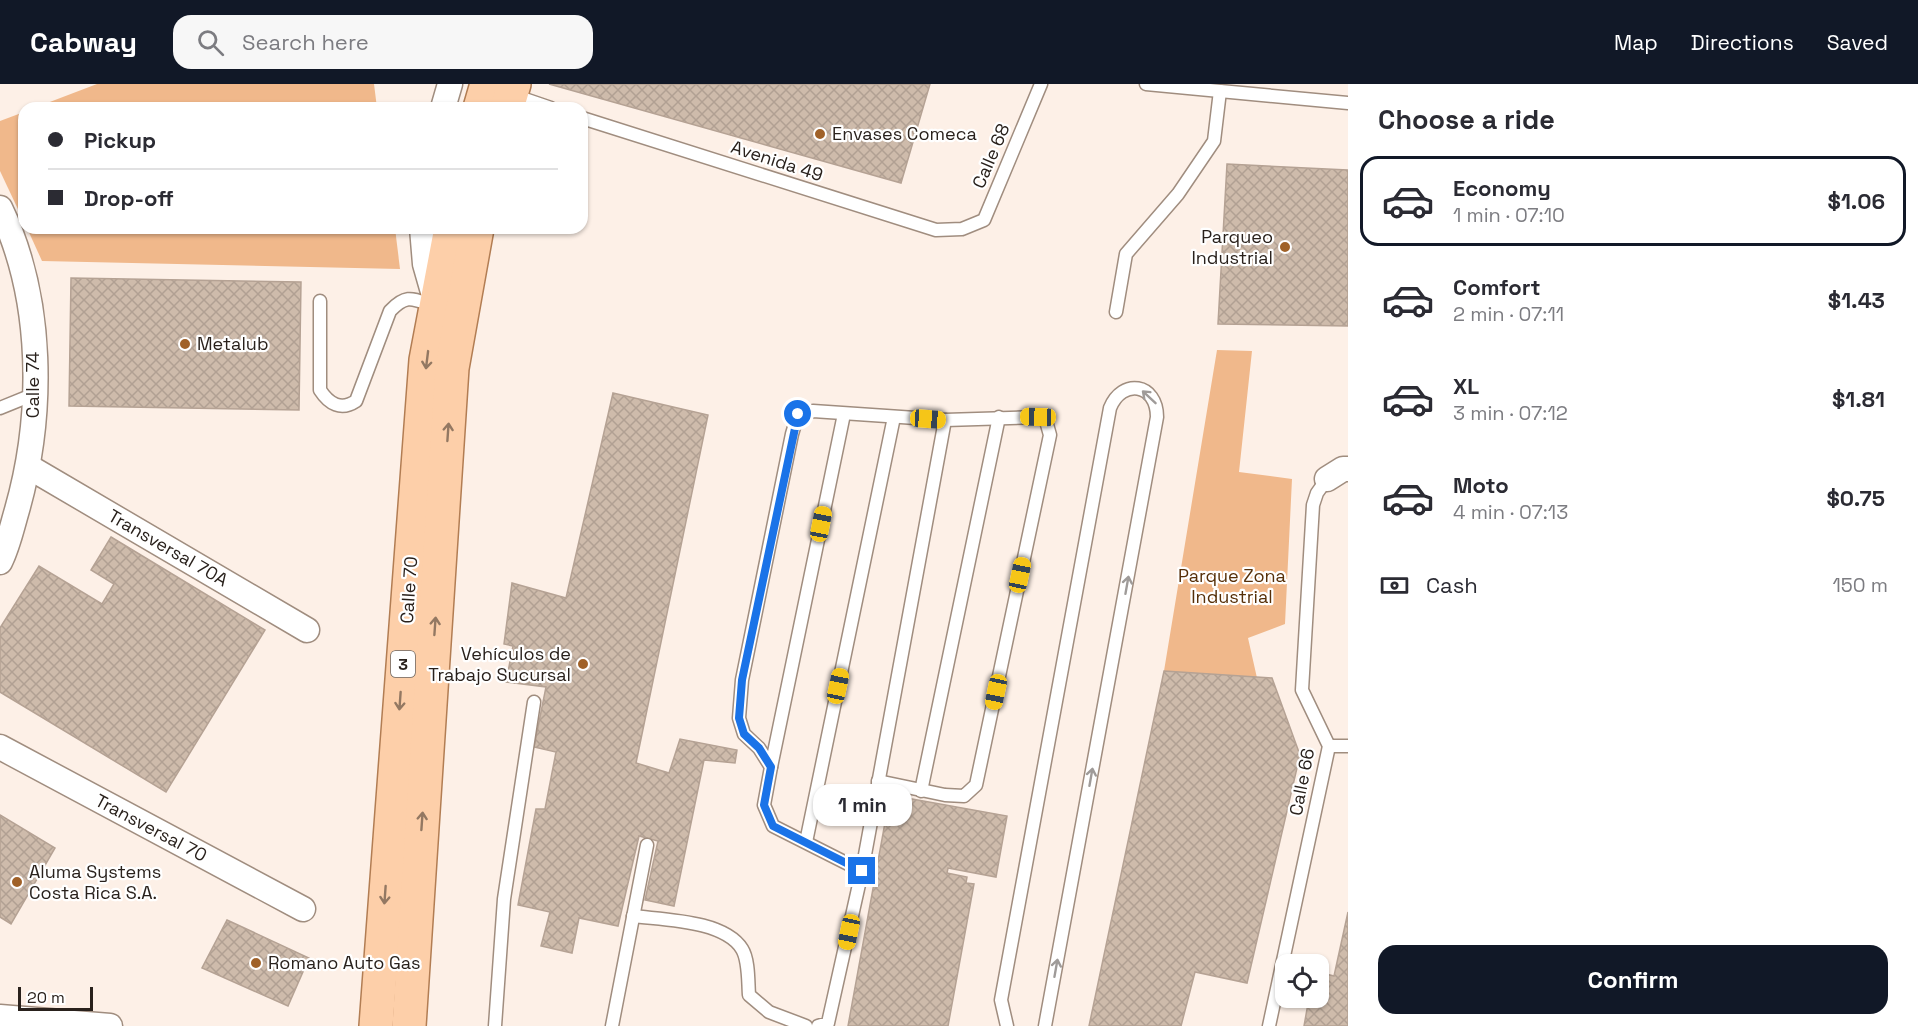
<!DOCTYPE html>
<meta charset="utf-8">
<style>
:root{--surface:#fff;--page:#f7f7f7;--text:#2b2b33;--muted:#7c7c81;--line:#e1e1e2;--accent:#111827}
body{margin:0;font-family:"Space Grotesk",sans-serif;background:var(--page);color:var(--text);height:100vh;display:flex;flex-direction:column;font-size:22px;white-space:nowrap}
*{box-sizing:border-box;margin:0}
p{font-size:20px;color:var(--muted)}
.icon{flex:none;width:33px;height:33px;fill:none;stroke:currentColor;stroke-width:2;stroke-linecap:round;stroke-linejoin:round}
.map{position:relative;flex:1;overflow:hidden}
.details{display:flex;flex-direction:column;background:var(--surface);width:570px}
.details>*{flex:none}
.hud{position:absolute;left:18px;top:18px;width:570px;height:132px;border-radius:18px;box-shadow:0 2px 4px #0004;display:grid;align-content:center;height:132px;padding:0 30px;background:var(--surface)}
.tools{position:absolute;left:1275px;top:870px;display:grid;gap:12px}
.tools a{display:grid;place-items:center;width:54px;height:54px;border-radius:12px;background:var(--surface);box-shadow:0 2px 4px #0004;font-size:30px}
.scale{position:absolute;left:18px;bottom:15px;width:75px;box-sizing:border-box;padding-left:6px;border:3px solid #29211c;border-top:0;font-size:16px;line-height:21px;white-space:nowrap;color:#29211c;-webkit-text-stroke:4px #fff;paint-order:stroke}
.end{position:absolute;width:27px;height:27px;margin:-14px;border:8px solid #1a73e8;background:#fff;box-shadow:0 0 0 3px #fff}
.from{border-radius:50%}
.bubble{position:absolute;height:42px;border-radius:18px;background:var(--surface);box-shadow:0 2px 4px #0004;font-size:20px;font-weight:800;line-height:42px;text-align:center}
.car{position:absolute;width:18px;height:36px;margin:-18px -9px;border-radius:8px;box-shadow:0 0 4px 2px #0007;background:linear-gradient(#f5c518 24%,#345 0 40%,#f5c518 0 76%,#345 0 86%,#f5c518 0)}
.hud b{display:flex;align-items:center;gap:21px;height:57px;font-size:22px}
.hud b+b{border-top:2px solid var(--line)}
.hud i{width:15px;height:15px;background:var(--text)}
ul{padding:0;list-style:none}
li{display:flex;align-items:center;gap:18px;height:90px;margin:0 12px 9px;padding:0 18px;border:3px solid transparent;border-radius:18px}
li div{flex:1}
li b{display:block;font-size:22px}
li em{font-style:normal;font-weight:800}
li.selected{border-color:var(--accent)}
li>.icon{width:54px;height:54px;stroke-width:1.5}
h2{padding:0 30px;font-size:27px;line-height:72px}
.pay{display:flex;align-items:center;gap:15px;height:66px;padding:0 30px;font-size:22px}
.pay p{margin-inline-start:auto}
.button{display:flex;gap:12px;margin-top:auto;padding:12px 30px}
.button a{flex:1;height:69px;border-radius:18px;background:var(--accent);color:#fff;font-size:24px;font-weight:800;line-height:69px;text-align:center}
header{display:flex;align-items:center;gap:36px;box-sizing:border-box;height:84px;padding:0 30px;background:var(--accent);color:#fff}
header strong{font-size:28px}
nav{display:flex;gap:33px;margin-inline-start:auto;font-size:21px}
.search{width:420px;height:54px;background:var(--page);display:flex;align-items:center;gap:15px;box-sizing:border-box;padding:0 21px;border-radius:18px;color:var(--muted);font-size:22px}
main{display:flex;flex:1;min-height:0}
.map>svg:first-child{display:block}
</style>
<header>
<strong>Cabway</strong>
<div class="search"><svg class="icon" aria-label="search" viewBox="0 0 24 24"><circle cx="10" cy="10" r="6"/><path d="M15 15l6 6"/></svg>Search here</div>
<nav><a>Map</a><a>Directions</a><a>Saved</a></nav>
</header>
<main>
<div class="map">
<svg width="1348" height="942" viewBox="0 0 1348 942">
<defs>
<pattern id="building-cross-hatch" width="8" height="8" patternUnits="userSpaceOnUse" patternTransform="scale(1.5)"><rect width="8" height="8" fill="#cebbab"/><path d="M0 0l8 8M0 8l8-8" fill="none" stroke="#b1a093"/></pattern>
</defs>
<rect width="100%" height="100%" fill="#fdf0e7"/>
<g fill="#f0b88b">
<polygon points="97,0 374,0 377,24 34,24"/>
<polygon points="24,28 24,138 0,87 0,37"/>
<polygon points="27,144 395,144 400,185 42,177"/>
<polygon points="1217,266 1252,267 1239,388 1292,395 1285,540 1248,554 1257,594 1164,587"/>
</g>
<g fill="url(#building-cross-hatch)" stroke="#b5a294" stroke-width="1.5">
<polygon points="549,0 930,0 901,99"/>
<polygon points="1227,80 1348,86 1348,242 1218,240"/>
<polygon points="71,194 301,198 299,326 69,322"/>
<polygon points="613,309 708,331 636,679 669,689 680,655 737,666 735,679 704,676 674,822 645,816 658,757 639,752 618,842 579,834 572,869 541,862 550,828 518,821 536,725 545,725 556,668 534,663 546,603 506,598 513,562 504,560 512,499 566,514"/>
<polygon points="111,453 265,546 166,708 0,608 0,544 39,482 102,520 114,500 91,486"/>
<polygon points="1164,587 1272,594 1300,671 1247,899 1195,888 1181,942 1089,942"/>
<polygon points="890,711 1007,732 996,793 948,784 947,789 967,793 966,799 974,800 948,942 848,942"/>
<polygon points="0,731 55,764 11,840 0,833"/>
<polygon points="1348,828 1348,942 1304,942 1309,914 1318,914 1318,888 1334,892"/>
<polygon points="227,836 309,874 288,922 202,884"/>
</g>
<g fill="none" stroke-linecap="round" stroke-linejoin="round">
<defs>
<g id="service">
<polyline points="1146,0 1348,19"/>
<polyline points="513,11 551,24"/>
<polyline points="582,34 936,146 962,145 984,136 1041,0"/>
<path d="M320,217V306C329,320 341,327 356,317L390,227C407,209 413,215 434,222"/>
<polyline points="1116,228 1126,170 1178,110 1214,57 1220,7"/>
<polyline points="0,324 37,309"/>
<polyline points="1329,662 1348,662"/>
<polyline points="771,683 844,330"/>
<polyline points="878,697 945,711 964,712 976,701 1050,351 1046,337 1038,333 945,336"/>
<polyline points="921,707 999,333"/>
<polyline points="806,758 894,333"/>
<path d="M633,832C663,836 724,836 742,865C749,876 748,898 749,911L769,928L806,942"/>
<polyline points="495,942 504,815 534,618"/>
<polyline points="612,942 647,761"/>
<polyline points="818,942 828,939 862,787 945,336 813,327 798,330 792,350 742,596 739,634 744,650 759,664 771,683 764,721 773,742 862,787"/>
<path d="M1007,942L1001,916L1110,324C1122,294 1157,299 1157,333L1045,942"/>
<polyline points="1269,942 1329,662 1302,606 1313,421 1317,409 1327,395"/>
</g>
<g id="minor">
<polyline points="443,24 450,0"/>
<path d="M0,124C44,215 44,331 17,426C12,443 8,462 0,478"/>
<polyline points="422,144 425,180 435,215"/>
<polyline points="29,383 307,546"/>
<polyline points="1327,395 1343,385 1348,385"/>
<polyline points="0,663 303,825"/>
<polyline points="0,933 110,942"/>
</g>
<g id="primary">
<polyline points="480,24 487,0"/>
<polyline points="507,24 514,0"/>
<polyline points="376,942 426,276 451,144"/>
<polyline points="409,942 452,284 477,144"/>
</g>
</defs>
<use href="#service" stroke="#a08d7f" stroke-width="15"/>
<use href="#minor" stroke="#a08d7f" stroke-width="27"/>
<use href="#primary" stroke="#b27d53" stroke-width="36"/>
<use href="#service" stroke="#fff" stroke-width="12"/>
<use href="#minor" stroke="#fff" stroke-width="24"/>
<use href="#primary" stroke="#fdcfa9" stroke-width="33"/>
</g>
<defs><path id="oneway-shaft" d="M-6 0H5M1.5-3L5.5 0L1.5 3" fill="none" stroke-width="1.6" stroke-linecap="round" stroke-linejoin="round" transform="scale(1.5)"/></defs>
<g stroke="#937862">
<use href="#oneway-shaft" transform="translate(427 276) rotate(97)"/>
<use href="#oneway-shaft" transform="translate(448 348) rotate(-86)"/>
<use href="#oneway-shaft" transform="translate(435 542) rotate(-86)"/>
<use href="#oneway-shaft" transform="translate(400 617) rotate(94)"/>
<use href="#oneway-shaft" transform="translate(422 737) rotate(-86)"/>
<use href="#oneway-shaft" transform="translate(385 811) rotate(94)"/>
</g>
<g stroke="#9f9b99">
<use href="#oneway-shaft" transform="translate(1149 313) rotate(-137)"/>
<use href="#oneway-shaft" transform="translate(1127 501) rotate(-80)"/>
<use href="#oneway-shaft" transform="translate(1091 693) rotate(-80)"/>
<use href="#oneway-shaft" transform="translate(1056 884) rotate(-80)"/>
</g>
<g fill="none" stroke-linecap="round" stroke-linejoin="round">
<polyline stroke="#1a73e8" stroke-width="8" points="798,330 742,596 739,634 744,650 759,664 771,683 764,721 773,742 862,787"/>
</g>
<g fill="#a06128" stroke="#fff" stroke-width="2">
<circle cx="820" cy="50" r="6"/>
<circle cx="1285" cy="163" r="6"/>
<circle cx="185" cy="260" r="6"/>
<circle cx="583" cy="580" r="6"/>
<circle cx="17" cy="798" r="6"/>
<circle cx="256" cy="879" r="6"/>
</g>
<g text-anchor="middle" stroke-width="4.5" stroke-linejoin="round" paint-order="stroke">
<rect fill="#fff" stroke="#696460" stroke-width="1.5" x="391" y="567" width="24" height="26" rx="4.5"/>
<g font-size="16" font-weight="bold" fill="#29211c">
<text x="403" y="586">3</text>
</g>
<g font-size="18" fill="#29211c" stroke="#fff" text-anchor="start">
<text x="832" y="56">Envases Comeca</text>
<text x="1273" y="159" text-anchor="end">Parqueo<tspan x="1273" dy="21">Industrial</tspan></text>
<text x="197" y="266">Metalub</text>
<text x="571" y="576" text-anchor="end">Vehículos de<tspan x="571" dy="21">Trabajo Sucursal</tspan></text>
<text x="29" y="794">Aluma Systems<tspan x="29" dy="21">Costa Rica S.A.</tspan></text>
<text x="268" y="885">Romano Auto Gas</text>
</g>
<g font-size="18" fill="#29211c" stroke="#fff">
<text transform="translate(991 72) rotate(-67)" y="6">Calle 68</text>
<text transform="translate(777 77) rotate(18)" y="6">Avenida 49</text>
<text transform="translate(33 301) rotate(-90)" y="6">Calle 74</text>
<text transform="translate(168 464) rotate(30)" y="6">Transversal 70A</text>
<text transform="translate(409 506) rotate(-86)" y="6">Calle 70</text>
<text transform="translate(1302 698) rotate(-79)" y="6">Calle 66</text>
<text transform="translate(151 744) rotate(28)" y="6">Transversal 70</text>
</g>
<g font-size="18" fill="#562f08" stroke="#fff">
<text x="1232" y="498">Parque Zona<tspan x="1232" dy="21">Industrial</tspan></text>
</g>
</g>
</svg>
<div class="tools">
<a><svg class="icon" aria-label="locate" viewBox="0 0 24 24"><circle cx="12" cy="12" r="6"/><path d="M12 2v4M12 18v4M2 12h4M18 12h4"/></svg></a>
</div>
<div class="scale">20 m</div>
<i class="end from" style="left:798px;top:330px"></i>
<i class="end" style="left:862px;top:787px"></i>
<div class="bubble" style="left:813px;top:700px;width:99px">1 min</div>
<i class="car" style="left:1038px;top:333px;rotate:271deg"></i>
<i class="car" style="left:928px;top:335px;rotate:94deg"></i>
<i class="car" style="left:821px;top:440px;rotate:11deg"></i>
<i class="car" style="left:1020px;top:491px;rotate:12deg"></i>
<i class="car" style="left:838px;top:602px;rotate:12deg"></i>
<i class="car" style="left:996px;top:608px;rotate:192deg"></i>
<i class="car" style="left:849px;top:848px;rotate:192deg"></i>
<div class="hud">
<b><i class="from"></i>Pickup</b>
<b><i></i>Drop-off</b>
</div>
</div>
<section class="details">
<h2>Choose a ride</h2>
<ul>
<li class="selected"><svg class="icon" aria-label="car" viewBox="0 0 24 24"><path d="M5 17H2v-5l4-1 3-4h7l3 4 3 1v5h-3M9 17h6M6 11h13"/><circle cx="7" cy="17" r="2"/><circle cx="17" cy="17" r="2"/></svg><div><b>Economy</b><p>1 min · 07:10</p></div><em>$1.06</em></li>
<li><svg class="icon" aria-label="car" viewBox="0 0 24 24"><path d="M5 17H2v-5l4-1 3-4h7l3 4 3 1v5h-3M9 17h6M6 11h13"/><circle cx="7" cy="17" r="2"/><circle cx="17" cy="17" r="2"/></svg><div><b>Comfort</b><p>2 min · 07:11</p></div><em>$1.43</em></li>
<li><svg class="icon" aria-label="car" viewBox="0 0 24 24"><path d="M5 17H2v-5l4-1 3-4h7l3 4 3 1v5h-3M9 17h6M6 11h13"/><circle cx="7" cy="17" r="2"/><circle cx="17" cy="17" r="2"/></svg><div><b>XL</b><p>3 min · 07:12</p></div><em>$1.81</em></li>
<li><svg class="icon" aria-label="car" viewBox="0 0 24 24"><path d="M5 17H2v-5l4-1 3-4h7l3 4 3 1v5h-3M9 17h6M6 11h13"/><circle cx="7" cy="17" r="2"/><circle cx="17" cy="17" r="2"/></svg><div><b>Moto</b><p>4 min · 07:13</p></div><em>$0.75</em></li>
</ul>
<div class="pay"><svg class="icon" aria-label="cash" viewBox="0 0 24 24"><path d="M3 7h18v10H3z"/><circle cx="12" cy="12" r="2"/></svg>Cash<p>150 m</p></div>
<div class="button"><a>Confirm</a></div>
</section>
</main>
